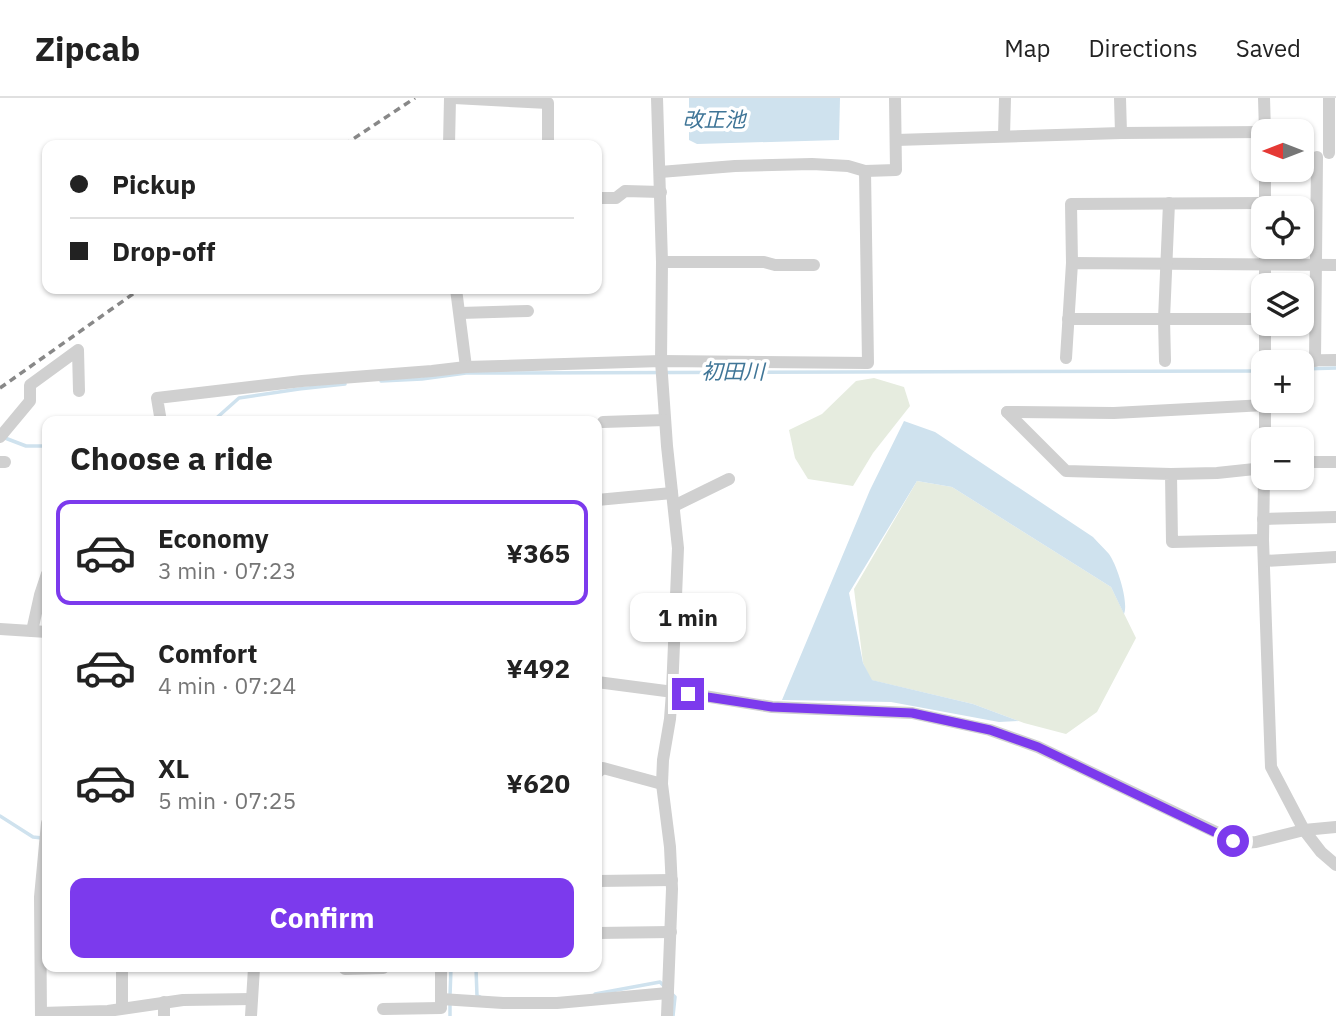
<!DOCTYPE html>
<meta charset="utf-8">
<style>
:root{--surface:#fff;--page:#f6f6f6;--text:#222;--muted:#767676;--line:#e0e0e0;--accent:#7c3aed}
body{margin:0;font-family:"IBM Plex Sans","Noto Sans JP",sans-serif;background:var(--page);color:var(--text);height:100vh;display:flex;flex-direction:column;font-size:26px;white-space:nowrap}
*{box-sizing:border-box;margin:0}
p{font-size:23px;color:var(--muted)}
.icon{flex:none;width:38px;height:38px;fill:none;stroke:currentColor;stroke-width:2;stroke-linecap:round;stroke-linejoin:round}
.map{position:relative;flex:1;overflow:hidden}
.side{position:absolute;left:42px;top:318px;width:560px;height:556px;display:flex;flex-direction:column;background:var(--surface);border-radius:14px;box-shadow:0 2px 5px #0004}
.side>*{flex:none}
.banner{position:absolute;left:42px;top:42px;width:560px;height:154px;border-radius:14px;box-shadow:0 2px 5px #0004;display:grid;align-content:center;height:154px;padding:0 28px;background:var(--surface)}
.needle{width:46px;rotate:270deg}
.tools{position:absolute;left:1251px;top:21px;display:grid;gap:14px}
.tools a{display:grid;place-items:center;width:63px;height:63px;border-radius:14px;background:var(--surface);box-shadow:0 2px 5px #0004;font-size:35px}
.end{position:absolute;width:32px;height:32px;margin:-16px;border:9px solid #7c3aed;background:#fff;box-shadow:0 0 0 4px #fff}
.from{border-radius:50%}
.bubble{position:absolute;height:49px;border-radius:14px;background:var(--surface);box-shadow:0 2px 5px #0004;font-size:23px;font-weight:800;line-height:49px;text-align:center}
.banner b{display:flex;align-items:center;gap:24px;height:66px;font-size:26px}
.banner b+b{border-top:2px solid var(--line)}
.banner i{width:18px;height:18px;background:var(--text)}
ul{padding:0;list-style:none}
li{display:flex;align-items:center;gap:21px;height:105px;margin:0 14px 10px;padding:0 14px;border:4px solid transparent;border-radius:14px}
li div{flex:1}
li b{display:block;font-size:26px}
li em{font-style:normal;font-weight:800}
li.active{border-color:var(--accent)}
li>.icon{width:63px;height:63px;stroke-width:1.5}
h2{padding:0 28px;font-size:32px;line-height:84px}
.action{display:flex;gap:14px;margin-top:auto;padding:14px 28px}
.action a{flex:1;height:80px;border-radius:14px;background:var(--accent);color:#fff;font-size:28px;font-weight:800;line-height:80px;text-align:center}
header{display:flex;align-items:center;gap:42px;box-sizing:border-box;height:98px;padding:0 35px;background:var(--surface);border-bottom:2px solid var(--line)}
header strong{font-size:33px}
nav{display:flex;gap:38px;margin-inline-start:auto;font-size:24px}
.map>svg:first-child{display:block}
</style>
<header>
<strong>Zipcab</strong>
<nav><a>Map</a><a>Directions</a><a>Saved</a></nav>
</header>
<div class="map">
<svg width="1336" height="918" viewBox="0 0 1336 918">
<rect width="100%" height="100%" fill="#fff"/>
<g fill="#e6ecdf">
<polygon points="874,280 904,289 910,308 873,355 853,388 808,381 795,360 789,332 822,316 856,283"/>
<polygon points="917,383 952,389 1111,489 1136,540 1097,614 1066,636 1024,625 973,606 871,582 863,565 854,491"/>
</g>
<g fill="#cfe2ee">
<polygon points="689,0 840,0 839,42 697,46 689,42"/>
<path d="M904,323L935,334L1093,439C1098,445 1104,450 1109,456C1117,467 1129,504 1124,516L1111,489L952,389L917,383L849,495L863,565L872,582L973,606L1019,623L999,624L891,604L782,602L870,392Z"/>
</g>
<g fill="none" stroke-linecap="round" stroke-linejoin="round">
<g stroke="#cfe2ee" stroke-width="3.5">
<polyline points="1302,271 1336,270"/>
<polyline points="381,283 422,281 466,275 1264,273"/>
<polyline points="212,324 239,300 299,291 345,286"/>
<polyline points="5,340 26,348 47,348"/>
<polyline points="0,718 33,739 42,740"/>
<polyline points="476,870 477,898 480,899"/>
<polyline points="670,894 675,899 673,918"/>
<polyline points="595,896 660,884 665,889"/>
<polyline points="450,898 451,870"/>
<polyline points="450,918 450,906"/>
</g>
<g stroke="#d0d0d0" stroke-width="12">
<polyline points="454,0 548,5 548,47"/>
<polyline points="657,0 662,164 661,263 667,348 678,450 672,594 670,621 663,662 662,686 670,749 672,791 667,918"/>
<polyline points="1120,0 1121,35"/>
<polyline points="1264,0 1265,33"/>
<polyline points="1329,0 1329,55"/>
<polyline points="1004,38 1005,0"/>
<polyline points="896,42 1121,35 1264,34"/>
<polyline points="449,47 450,0"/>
<polyline points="660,74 735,68 812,66 848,68 865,73 896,72 895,0"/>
<polyline points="597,100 616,100 625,93 661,94"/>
<polyline points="1265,110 1265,72"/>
<polyline points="1265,149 1265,187"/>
<polyline points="662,164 764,164 775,167 814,167"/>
<polyline points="1072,165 1071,106 1265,105"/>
<polyline points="456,191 466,269"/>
<polyline points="460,215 528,213"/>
<polyline points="1068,221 1264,221"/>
<polyline points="1265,226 1265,264"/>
<polyline points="1066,260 1072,165 1336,167"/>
<polyline points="1165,263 1164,221 1169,105"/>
<polyline points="1265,263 1336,262"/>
<polyline points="1315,263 1317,59"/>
<polyline points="1007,314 1066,373 1171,376 1172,444 1263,442"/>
<polyline points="1007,314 1114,315 1265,307"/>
<polyline points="161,324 157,300 302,283 432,273 466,269 661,263 868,265 865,73"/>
<polyline points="603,324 665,322"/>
<polyline points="0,339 30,303 30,287 78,252 79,293"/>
<polyline points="1265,341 1265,303"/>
<polyline points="0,364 5,364"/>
<polyline points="1302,364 1336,364"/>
<polyline points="1171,376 1217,375 1264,370"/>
<polyline points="1264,380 1263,442 1271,669 1304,732 1321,754 1336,767"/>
<polyline points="597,402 672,395"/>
<polyline points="674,408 729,381"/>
<polyline points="1263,421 1336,419"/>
<polyline points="1265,463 1336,459"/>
<polyline points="0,531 47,534"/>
<polyline points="32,533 40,497 47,476"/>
<polyline points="597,584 704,598 772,609 912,615 990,632 1038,649 1222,737 1243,745 1256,744 1304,732 1336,729"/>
<polyline points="597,675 603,670 662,686"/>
<polyline points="597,783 672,782"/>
<polyline points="597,835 671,834"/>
<polyline points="122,870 122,910"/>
<polyline points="441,870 441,907"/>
<polyline points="345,871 383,870"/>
<polyline points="441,901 503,905 557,905 668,895"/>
<polyline points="164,904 164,918"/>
<polyline points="383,911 441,910"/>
<polyline points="41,915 108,913 183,902 252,901"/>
<polyline points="41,918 40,799 47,725"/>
<polyline points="251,918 254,870"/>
</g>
<g stroke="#888" stroke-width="3.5" stroke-dasharray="7 5" stroke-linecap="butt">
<polyline points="344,47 415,0"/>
<polyline points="0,290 140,191"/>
</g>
</g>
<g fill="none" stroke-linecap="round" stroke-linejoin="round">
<polyline stroke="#7c3aed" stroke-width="9" points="688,596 772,609 912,615 990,632 1038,649 1233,743"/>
</g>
<g text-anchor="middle" stroke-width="7" stroke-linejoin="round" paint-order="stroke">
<g font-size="21" font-style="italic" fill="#3f7597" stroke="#fff">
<text x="714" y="29">改正池</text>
<text x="733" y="281">初田川</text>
</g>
</g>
</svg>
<div class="tools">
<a><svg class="needle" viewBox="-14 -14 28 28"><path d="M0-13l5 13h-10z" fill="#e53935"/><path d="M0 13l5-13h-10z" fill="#767676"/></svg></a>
<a><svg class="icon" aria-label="locate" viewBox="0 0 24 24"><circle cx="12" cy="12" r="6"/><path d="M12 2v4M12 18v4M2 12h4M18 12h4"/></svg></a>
<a><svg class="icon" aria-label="layers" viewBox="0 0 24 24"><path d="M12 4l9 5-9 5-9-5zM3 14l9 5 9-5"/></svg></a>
<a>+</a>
<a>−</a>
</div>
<i class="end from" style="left:1233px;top:743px"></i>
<i class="end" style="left:688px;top:596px"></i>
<div class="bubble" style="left:630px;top:495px;width:116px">1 min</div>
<div class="banner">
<b><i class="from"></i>Pickup</b>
<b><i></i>Drop-off</b>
</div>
<section class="side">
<h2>Choose a ride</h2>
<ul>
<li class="active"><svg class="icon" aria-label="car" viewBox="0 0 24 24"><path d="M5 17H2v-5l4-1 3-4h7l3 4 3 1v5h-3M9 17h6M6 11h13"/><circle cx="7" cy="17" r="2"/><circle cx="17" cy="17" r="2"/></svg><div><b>Economy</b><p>3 min · 07:23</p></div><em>¥365</em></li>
<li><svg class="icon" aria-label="car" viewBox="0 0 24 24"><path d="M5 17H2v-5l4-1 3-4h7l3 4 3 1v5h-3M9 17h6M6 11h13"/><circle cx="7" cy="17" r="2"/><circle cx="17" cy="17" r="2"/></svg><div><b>Comfort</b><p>4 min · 07:24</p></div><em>¥492</em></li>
<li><svg class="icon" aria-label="car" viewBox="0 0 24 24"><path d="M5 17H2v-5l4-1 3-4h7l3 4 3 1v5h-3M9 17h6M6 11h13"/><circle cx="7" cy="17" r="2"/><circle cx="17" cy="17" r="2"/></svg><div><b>XL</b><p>5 min · 07:25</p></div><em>¥620</em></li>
</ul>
<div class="action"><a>Confirm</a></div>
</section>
</div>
